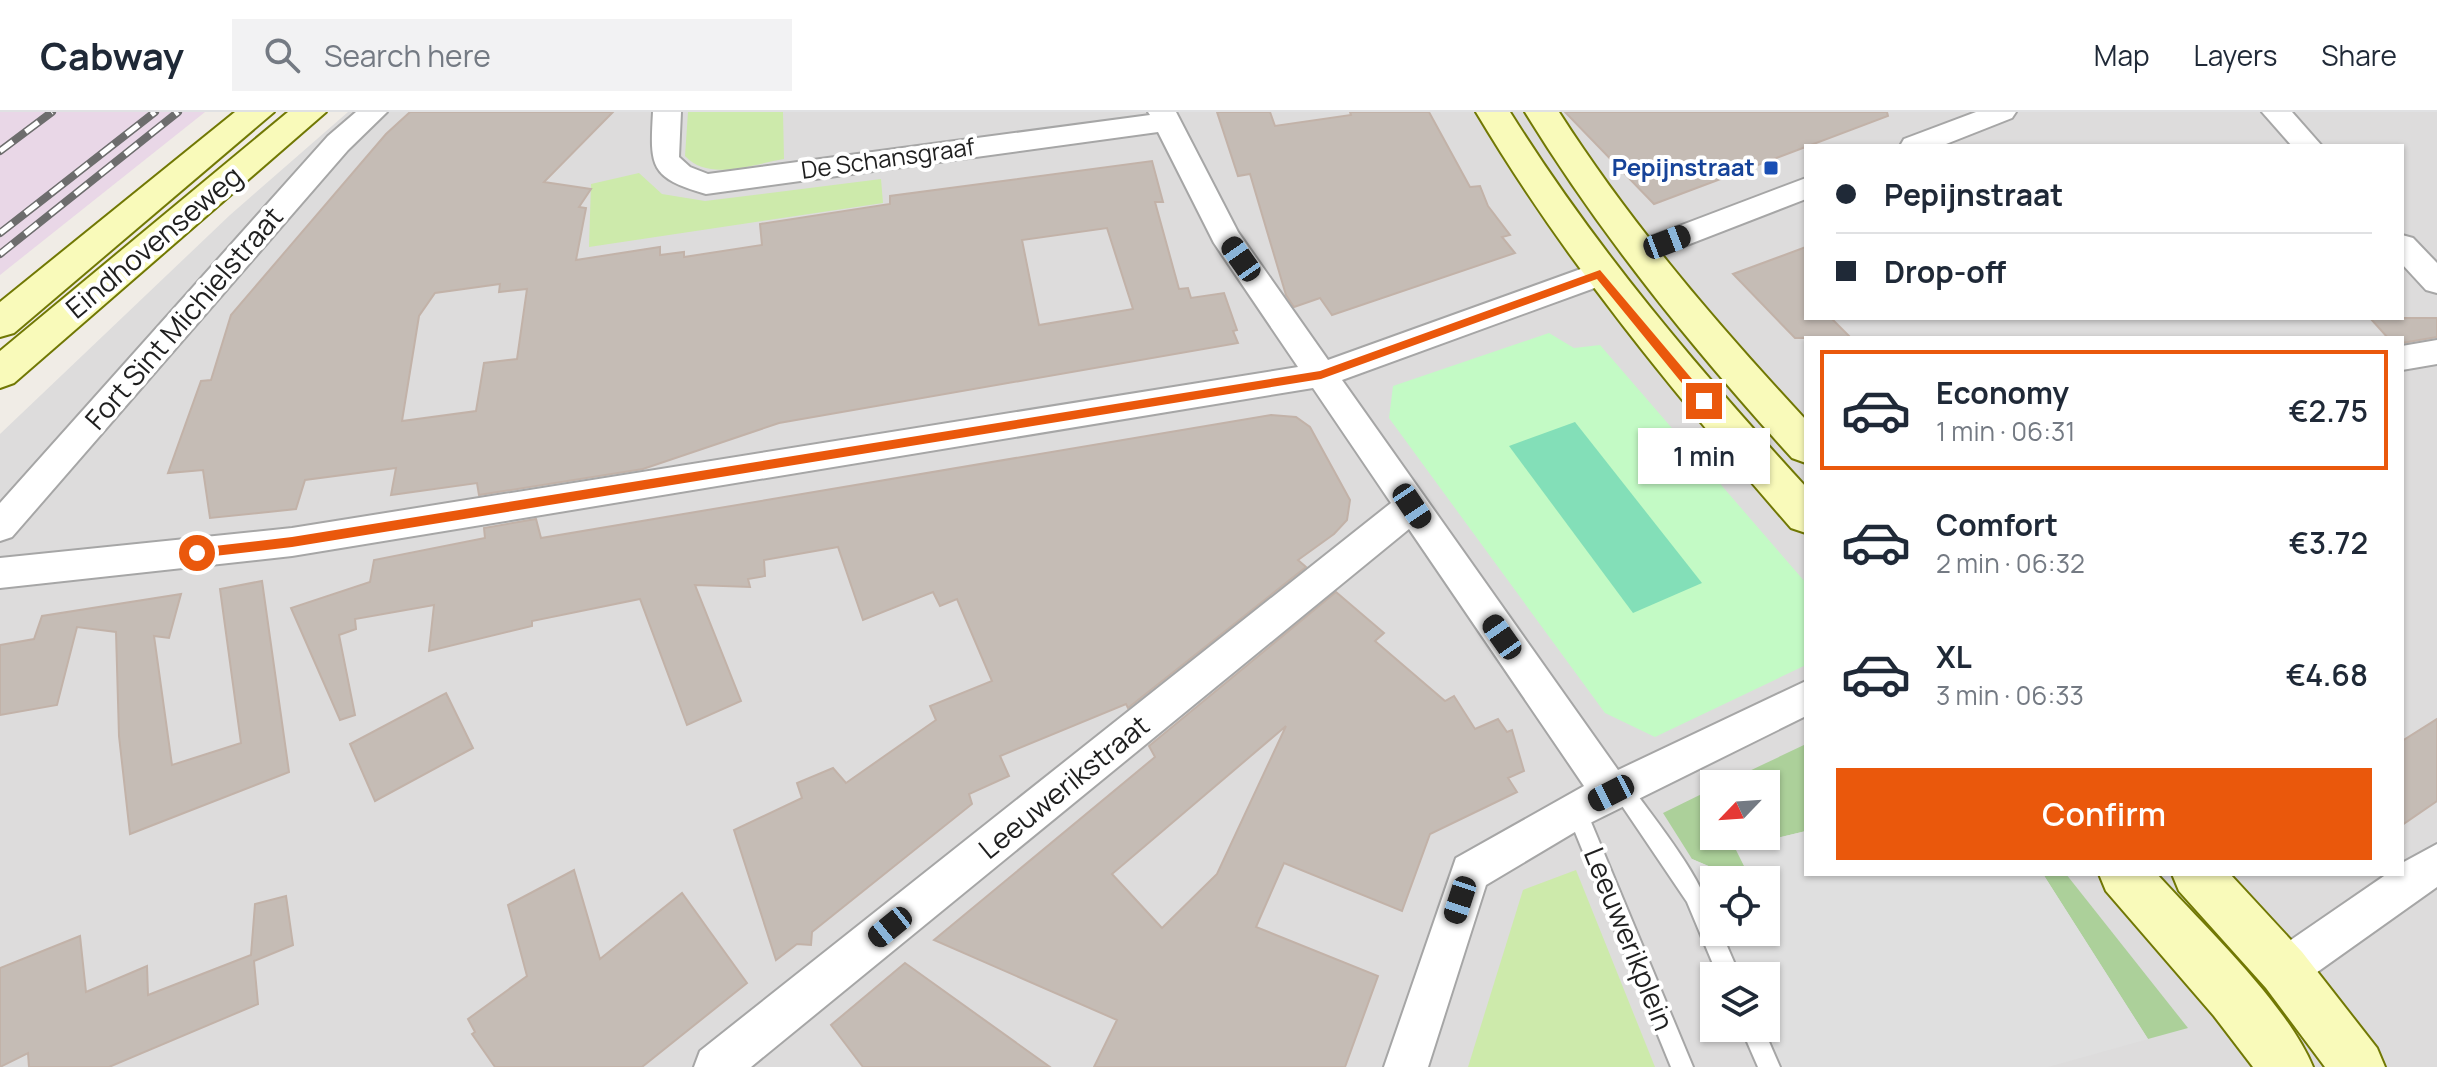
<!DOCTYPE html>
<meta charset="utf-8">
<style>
:root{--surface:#fff;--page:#f2f2f3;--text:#1f2937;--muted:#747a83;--line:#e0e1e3;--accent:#ea580c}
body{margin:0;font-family:Manrope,sans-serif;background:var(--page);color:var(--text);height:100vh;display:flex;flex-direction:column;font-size:30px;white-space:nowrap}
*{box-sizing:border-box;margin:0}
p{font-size:26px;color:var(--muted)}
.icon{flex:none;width:44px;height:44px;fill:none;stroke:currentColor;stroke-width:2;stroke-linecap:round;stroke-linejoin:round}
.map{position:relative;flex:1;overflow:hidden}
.side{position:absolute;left:1804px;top:224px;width:600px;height:540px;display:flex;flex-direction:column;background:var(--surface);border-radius:0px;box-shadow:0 2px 6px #0004}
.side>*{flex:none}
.hud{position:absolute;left:1804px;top:32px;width:600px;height:176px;border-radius:0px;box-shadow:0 2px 6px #0004;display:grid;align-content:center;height:176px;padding:0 32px;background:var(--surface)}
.needle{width:52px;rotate:245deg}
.buttons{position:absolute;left:1700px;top:658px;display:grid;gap:16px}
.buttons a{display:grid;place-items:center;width:80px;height:80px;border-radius:0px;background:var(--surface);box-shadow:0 2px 6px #0004;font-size:40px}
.end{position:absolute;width:36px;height:36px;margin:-18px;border:10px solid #ea580c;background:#fff;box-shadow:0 0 0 4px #fff}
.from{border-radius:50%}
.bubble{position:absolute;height:56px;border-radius:0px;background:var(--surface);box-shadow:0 2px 6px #0004;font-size:26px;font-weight:600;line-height:56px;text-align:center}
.car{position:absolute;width:24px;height:48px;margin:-24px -12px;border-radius:10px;box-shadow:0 0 6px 2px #0007;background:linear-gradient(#222 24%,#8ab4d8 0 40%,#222 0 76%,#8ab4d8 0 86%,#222 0)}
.hud b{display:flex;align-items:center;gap:28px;height:76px;font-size:30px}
.hud b+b{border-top:2px solid var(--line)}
.hud i{width:20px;height:20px;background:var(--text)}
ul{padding:14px 0 0;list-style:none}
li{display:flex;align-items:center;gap:24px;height:120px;margin:0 16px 12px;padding:0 16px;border:4px solid transparent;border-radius:0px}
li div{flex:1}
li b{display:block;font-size:30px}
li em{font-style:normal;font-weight:600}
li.active{border-color:var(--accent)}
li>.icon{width:72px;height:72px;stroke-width:1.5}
.primary-button{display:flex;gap:16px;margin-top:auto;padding:16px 32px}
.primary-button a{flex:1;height:92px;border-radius:0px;background:var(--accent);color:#fff;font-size:32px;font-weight:600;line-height:92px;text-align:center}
header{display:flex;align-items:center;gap:48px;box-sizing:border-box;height:112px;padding:0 40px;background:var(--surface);border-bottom:2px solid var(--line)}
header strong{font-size:38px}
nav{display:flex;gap:44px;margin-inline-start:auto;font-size:28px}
.search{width:560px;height:72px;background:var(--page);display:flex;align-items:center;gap:20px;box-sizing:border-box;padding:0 28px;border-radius:0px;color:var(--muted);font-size:30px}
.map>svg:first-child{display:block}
</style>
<header>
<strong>Cabway</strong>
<div class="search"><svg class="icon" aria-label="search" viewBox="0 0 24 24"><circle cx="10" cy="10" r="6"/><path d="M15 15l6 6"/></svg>Search here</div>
<nav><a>Map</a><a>Layers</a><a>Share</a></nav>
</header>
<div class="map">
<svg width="2437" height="955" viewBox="0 0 2437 955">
<rect width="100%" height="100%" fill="#f0ece6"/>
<path fill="#dddcdc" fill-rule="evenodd" d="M348,0H2437V955H0V322L230,103ZM1806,34H2402V206H1806ZM1806,226H2402V762H1806ZM1714,672H1766V724H1714ZM1714,768H1766V820H1714ZM1714,864H1766V916H1714Z"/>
<polygon fill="#e9d7e7" points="0,0 205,0 0,163"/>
<g fill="#cdeaab">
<path d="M688,0H783L784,47C753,52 709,70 685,44Z"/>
<polygon points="639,61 662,82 705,89 881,67 883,91 589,135 591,72"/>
<polygon points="1576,758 1655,955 1468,955 1523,778"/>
</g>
<g fill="#acd09a">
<polygon points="1806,632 1806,719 1736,736 1751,768 1741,768 1692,747 1663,701 1714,676 1714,724 1766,724 1766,672 1722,672"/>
<polygon points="2043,762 2066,762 2188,916 2148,927"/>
</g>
<polygon fill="#c3fac5" points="1549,221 1574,236 1600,233 1806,471 1806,553 1655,625 1605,601 1389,306 1393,274"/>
<polygon fill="#83dfb8" points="1575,310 1702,471 1633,501 1509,334"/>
<polygon fill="#dfdfdf" points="1806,719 1806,762 2043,762 2148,927 2048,955 1758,955 1741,916 1766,916 1766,864 1717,864 1671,762 1692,747 1741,768 1714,768 1714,820 1766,820 1766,768 1751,768 1735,736"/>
<g fill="#c5bcb5" stroke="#c2b2a8" stroke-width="2" fill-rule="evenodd">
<path d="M410,0H613L544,70L591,77L579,95L586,96L576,148L660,135V143L684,140V145L762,133L760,112L890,92V84L1152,49L1163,90H1155L1179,177L1188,176L1191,186L1224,181L1237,218L1233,219L1238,231L779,311L643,357L479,383L477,371L391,383L396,356L305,368L296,397L210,406L203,358L168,361L201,269L211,268L231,203L386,22ZM1107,116L1133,197L1039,213L1022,128ZM500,172L499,180L527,177L517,247L484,251L476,299L402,309L419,204L435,181Z"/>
<polygon points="1217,0 1270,0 1275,14 1351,3 1350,0 1429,0 1470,75 1480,74 1488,94 1510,123 1502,125 1515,141 1332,203 1320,186 1294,195 1286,183 1250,62 1238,64"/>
<polygon points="1565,0 1887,0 1888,4 1654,92"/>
<polygon points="1806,135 1806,206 1831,206 1851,226 1795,226 1733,162"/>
<polygon points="2370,206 2437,206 2437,225 2402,231 2402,226 2388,226"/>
<polygon points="1271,303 1296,305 1310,315 1350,388 1347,408 1334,422 1298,448 1306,455 1128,596 1126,592 1000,644 1009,664 969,682 972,692 812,820 811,833 797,832 776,848 734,718 802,686 797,671 833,656 846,671 936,608 930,594 992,569 957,487 940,494 933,480 863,508 838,435 764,448 765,464 748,467 750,475 695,473 741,589 687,613 640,487 532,509 532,514 429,539 434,493 355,507 356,517 339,523 355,603 340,608 291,496 370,470 374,448 485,426 484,416 536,407 541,426"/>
<polygon points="262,469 289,660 130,722 119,624 116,520 77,515 57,593 0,603 0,533 34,527 42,504 181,482 169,526 154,524 172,653 241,631 220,477"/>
<path d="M1336,480L1384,521L1375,529L1445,589L1454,584L1475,617L1498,607L1507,620L1512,618L1524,659L1508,666L1517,680L1430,722L1402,799L1284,751L1256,815L1378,864L1345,955H1094L1117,908L934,828L1155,645L1149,634ZM1286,614L1217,762L1162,816L1112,762Z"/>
<polygon points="446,581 473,636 375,689 350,632"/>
<polygon points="2437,607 2437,689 2402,713 2402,629"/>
<polygon points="574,758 600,847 682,781 747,871 642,955 495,955 472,922 475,920 468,907 527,864 508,793"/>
<polygon points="286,784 293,833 254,849 258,892 109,955 29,955 28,941 0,955 0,856 80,824 86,880 147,854 148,883 251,843 255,792"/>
<polygon points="905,851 1050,955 863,955 831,913"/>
</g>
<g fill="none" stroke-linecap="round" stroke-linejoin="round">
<defs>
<g id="lane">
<path d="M1621,667L1628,670C1653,706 1714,777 1714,820H1721L1740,864H1718L1687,790L1614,682L1611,676L1614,670Z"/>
<polygon points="1576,689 1583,691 1586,698 1693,955 1671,955 1566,698 1569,691"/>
<polygon points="1741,916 1763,916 1780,955 1758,955"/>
</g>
<g id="street">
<polygon points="356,0 387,0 348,38 12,425 0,429 0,391 328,24"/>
<path d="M653,0H681L679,45L690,55L708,62L1150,3L1148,0H1176L1238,120L1328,248L1589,154L1600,151L1611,154L1615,162L1611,170L1342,268L1618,658L1806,569V604L1590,711L1486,773L1428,955H1384L1456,746L1584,674L1409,417L751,955H694L700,939L1391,391L1313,276L292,444L0,476V446L292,416L1298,255L1214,131L1158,20L706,82C649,66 650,54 653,0Z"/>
<polygon points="1976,0 2016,0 2012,6 1941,34 1900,34 1904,27"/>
<polygon points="2262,0 2292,0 2322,34 2292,34"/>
<polygon points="1806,66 1806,87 1651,147 1640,151 1629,147 1625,140 1629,133"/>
<polygon points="2402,123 2413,126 2437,151 2437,181 2426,178 2402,152"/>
<polygon points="2437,228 2437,252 2402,258 2402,234"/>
<polygon points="2437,732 2437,775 2299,873 2284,879 2269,873 2263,858 2269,843 2387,762 2402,762 2402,751"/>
</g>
<g id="secondary">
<polygon points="235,0 274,0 14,221 0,225 0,190"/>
<polygon points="288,0 326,0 14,271 0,276 0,239"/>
<path d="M1476,0H1510C1595,136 1698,257 1806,375V421L1791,416C1676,284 1566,151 1476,0Z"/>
<path d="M1525,0H1559C1630,111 1716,211 1806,308V351L1792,346C1693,237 1602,125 1525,0Z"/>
<path d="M2099,762H2157C2204,814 2287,892 2313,955H2253L2214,904L2106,779Z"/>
<polygon points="2172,762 2230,762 2302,840 2377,936 2385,955 2325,955 2266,876 2179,779"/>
</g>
</defs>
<use href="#lane" stroke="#a6a6a6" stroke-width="4"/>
<use href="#street" stroke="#a6a6a6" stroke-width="4"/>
<use href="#secondary" stroke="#717804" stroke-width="4"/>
<use href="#lane" fill="#fff" fill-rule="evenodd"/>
<use href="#street" fill="#fff" fill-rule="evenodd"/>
<use href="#secondary" fill="#f9faba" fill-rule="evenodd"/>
<defs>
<g id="rail">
<polyline points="0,39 52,0"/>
<polyline points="0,121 155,0"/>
<polyline points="0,142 178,0"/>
</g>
</defs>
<use href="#rail" stroke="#6d6d6d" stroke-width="8"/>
<use href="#rail" stroke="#fff" stroke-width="5" stroke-dasharray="16" stroke-linecap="butt"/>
</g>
<polygon fill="#ea580c" points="1600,158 1708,286 1708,292 1699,292 1597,167 1321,267 292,435 197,446 191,441 197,436 292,425 1320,259"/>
<rect fill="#1a4fb4" stroke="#fff" stroke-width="3" x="1763" y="48" width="16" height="16" rx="4"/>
<g text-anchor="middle" stroke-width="8" stroke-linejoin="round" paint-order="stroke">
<g font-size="24" fill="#1f1f1f" stroke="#fff">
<text transform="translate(888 47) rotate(-8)" y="8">De Schansgraaf</text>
</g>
<g font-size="24" font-weight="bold" fill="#164399" stroke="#fff" text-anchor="end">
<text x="1755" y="64">Pepijnstraat</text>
</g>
<g font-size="28" fill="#1f1f1f" stroke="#fff">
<text transform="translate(154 130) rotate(-40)" y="10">Eindhovenseweg</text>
<text transform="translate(184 206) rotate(-49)" y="10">Fort Sint Michielstraat</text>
<text transform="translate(1064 675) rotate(-39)" y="10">Leeuwerikstraat</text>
<text transform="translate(1629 827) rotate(68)" y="10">Leeuwerikplein</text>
</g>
</g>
</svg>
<div class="buttons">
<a><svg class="needle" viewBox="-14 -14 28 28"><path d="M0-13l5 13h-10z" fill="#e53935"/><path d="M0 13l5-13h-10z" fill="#747a83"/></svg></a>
<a><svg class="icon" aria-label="locate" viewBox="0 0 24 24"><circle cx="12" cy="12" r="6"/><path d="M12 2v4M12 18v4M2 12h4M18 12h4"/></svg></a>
<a><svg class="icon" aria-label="layers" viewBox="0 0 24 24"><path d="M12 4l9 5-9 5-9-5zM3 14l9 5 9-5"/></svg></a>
</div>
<i class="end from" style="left:197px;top:441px"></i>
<i class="end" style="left:1704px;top:289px"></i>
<div class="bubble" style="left:1638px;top:316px;width:132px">1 min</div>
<i class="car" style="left:1667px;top:130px;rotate:69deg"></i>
<i class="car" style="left:1241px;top:147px;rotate:325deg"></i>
<i class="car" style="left:1412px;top:394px;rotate:146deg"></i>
<i class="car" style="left:1502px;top:525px;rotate:325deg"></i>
<i class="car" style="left:1611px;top:681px;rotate:243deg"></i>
<i class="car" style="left:1460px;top:788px;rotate:198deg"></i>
<i class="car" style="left:890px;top:815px;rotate:231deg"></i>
<div class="hud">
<b><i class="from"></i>Pepijnstraat</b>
<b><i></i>Drop-off</b>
</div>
<section class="side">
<ul>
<li class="active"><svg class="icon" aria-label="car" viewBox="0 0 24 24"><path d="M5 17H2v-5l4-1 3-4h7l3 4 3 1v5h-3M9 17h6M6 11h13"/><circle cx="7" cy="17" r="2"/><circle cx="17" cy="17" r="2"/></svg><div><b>Economy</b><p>1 min · 06:31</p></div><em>€2.75</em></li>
<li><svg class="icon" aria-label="car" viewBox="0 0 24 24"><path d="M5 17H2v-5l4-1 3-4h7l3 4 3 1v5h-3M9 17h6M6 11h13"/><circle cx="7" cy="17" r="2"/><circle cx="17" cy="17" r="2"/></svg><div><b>Comfort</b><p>2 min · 06:32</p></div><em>€3.72</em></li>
<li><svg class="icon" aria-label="car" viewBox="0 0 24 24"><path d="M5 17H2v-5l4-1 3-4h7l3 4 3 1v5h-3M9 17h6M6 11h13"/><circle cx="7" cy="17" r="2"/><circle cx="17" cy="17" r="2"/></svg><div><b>XL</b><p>3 min · 06:33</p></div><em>€4.68</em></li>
</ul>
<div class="primary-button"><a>Confirm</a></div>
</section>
</div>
